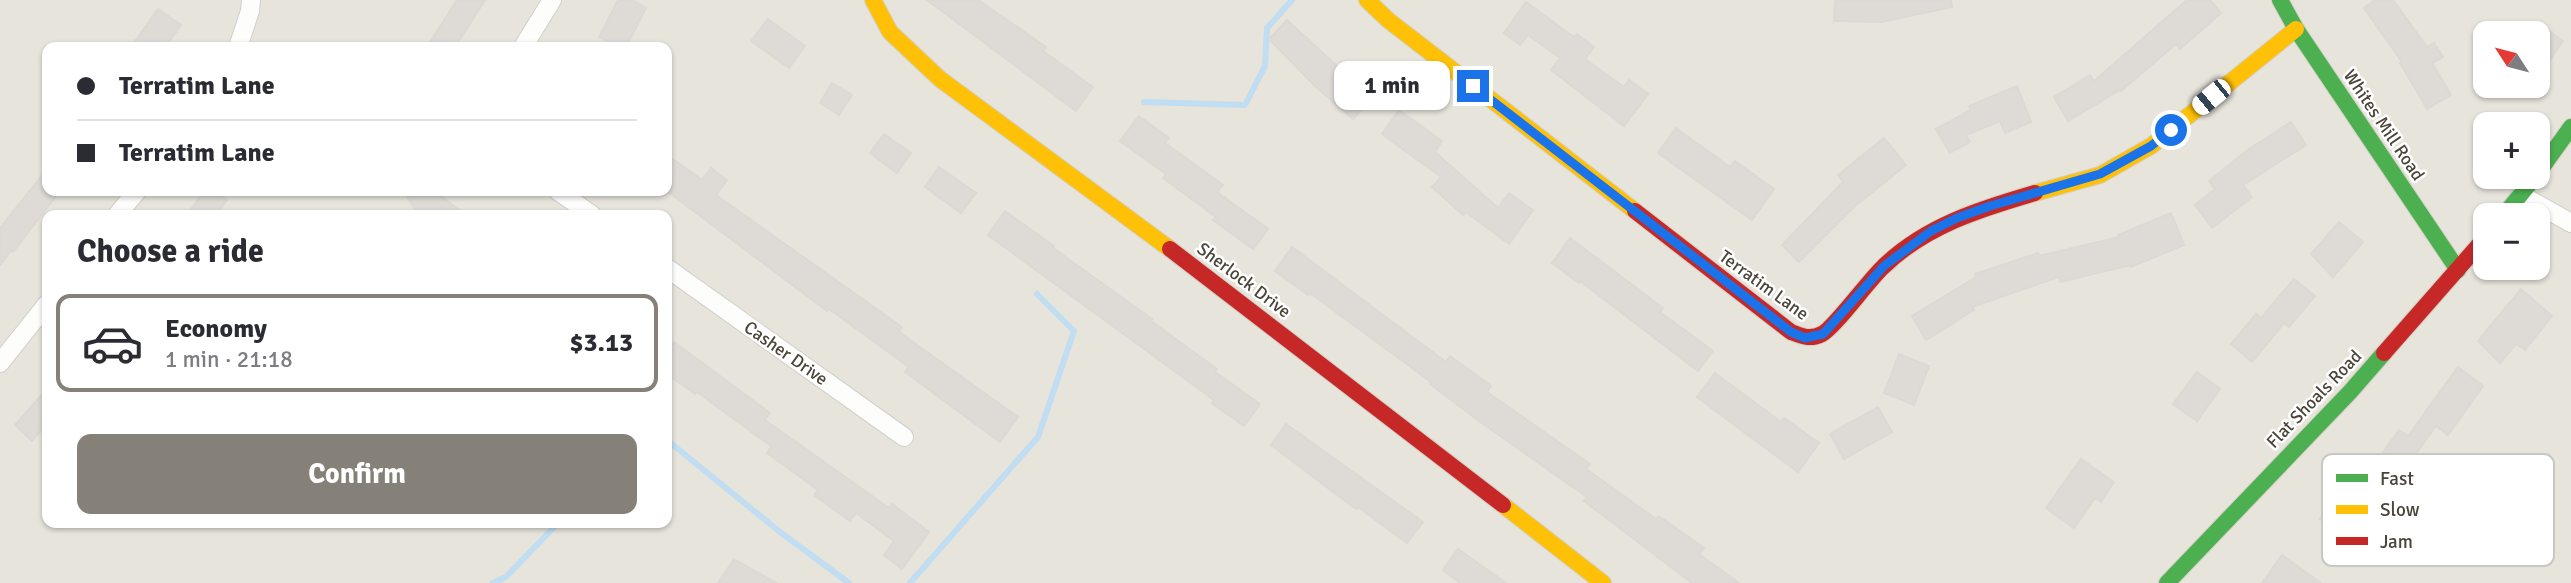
<!DOCTYPE html>
<meta charset="utf-8">
<style>
:root{--surface:#fff;--page:#f2f2f3;--text:#2b2b33;--muted:#7c7c81;--line:#e1e1e2;--accent:#868178}
body{margin:0;font-family:Signika,sans-serif;background:var(--page);color:var(--text);height:100vh;display:flex;flex-direction:column;font-size:26px;white-space:nowrap}
*{box-sizing:border-box;margin:0}
p{font-size:23px;color:var(--muted)}
.icon{flex:none;width:38px;height:38px;fill:none;stroke:currentColor;stroke-width:2;stroke-linecap:round;stroke-linejoin:round}
.map{position:relative;flex:1;overflow:hidden}
.details{position:absolute;left:42px;top:210px;width:630px;height:318px;display:flex;flex-direction:column;background:var(--surface);border-radius:14px;box-shadow:0 2px 5px #0004}
.details>*{flex:none}
.guide{position:absolute;left:42px;top:42px;width:630px;height:154px;border-radius:14px;box-shadow:0 2px 5px #0004;display:grid;align-content:center;height:154px;padding:0 35px;background:var(--surface)}
.needle{width:46px;rotate:306deg}
.fabs{position:absolute;left:2473px;top:21px;display:grid;gap:14px}
.fabs a{display:grid;place-items:center;width:77px;height:77px;border-radius:14px;background:var(--surface);box-shadow:0 2px 5px #0004;font-size:35px}
.end{position:absolute;width:32px;height:32px;margin:-16px;border:9px solid #1a73e8;background:#fff;box-shadow:0 0 0 4px #fff}
.from{border-radius:50%}
.bubble{position:absolute;height:49px;border-radius:14px;background:var(--surface);box-shadow:0 2px 5px #0004;font-size:23px;font-weight:700;line-height:49px;text-align:center}
.car{position:absolute;width:21px;height:42px;margin:-21px -10px;border-radius:9px;box-shadow:0 0 5px 2px #0007;background:linear-gradient(#fff 24%,#345 0 40%,#fff 0 76%,#345 0 86%,#fff 0)}
.guide b{display:flex;align-items:center;gap:24px;height:66px;font-size:26px}
.guide b+b{border-top:2px solid var(--line)}
.guide i{width:18px;height:18px;background:var(--text)}
ul{padding:0;list-style:none}
li{display:flex;align-items:center;gap:21px;height:98px;margin:0 14px 10px;padding:0 21px;border:4px solid transparent;border-radius:14px}
li div{flex:1}
li b{display:block;font-size:26px}
li em{font-style:normal;font-weight:700}
li.on{border-color:var(--accent)}
li>.icon{width:63px;height:63px;stroke-width:1.5}
h2{padding:0 35px;font-size:32px;line-height:84px}
.primary-button{display:flex;gap:14px;margin-top:auto;padding:14px 35px}
.primary-button a{flex:1;height:80px;border-radius:14px;background:var(--accent);color:#fff;font-size:28px;font-weight:700;line-height:80px;text-align:center}
.map>svg:first-child{display:block}
</style>
<div class="map">
<svg width="2571" height="583" viewBox="0 0 2571 583">
<rect width="100%" height="100%" fill="#f4f2ee"/>
<path fill="#e7e4dc" fill-rule="evenodd" d="M0,0H2571V583H0ZM2485,33H2538V86H2485ZM47,47H667V191H47ZM2485,124H2538V177H2485ZM47,215H667V523H47ZM2485,215H2538V268H2485Z"/>
<g fill="none" stroke-linecap="round" stroke-linejoin="round">
<g stroke="#c0ddf1" stroke-width="6">
<polyline points="1144,102 1245,105 1265,66 1267,28 1292,0"/>
<polyline points="667,440 780,532 849,583"/>
<polyline points="493,583 506,577 558,523"/>
<polyline points="910,583 1038,437 1074,331 1037,294"/>
</g>
</g>
<g fill="#dedbd6" stroke="#dcd9d4" stroke-width="2">
<polygon points="457,0 485,0 455,47 427,47"/>
<polygon points="618,0 632,0 646,8 626,47 618,47 599,37"/>
<polygon points="927,0 978,0 1046,47 1043,51 1093,87 1076,111"/>
<polygon points="1835,0 1951,0 1952,7 1882,22 1834,21"/>
<polygon points="2187,0 2210,0 2221,13 2180,49 2176,44 2121,91 2120,90 2068,121 2054,97 2090,75 2094,81"/>
<polygon points="2375,0 2393,0 2427,47 2434,43 2443,57 2432,63 2451,95 2427,109 2400,63 2402,62 2364,8"/>
<polygon points="1526,2 1574,37 1577,34 1594,47 1585,59 1624,87 1629,80 1648,94 1624,126 1551,70 1560,58 1528,35 1520,45 1504,33"/>
<polygon points="158,9 181,25 165,47 131,47"/>
<polygon points="768,19 805,46 789,68 751,41"/>
<polygon points="1287,20 1372,98 1353,119 1316,87 1269,39"/>
<polygon points="2538,23 2563,41 2538,76"/>
<polygon points="832,83 852,95 839,115 820,103"/>
<polygon points="2017,86 2031,122 2005,133 2000,121 1966,135 1970,142 1950,153 1936,129 1971,110 1969,106"/>
<polygon points="1399,110 1442,141 1435,152 1498,208 1509,193 1533,210 1509,244 1466,212 1463,215 1432,187 1441,177 1382,134"/>
<polygon points="1139,116 1169,138 1165,143 1223,185 1217,192 1268,229 1253,249 1213,220 1216,217 1163,178 1166,174 1120,141"/>
<polygon points="2291,122 2306,145 2243,185 2252,197 2212,228 2195,205 2215,189 2209,181 2249,149"/>
<polygon points="1676,128 1730,167 1735,161 1774,189 1752,220 1658,153"/>
<polygon points="884,134 911,153 897,173 870,153"/>
<polygon points="1884,138 1906,165 1854,207 1799,262 1782,245 1843,182 1838,175"/>
<polygon points="667,155 702,180 711,168 727,180 716,195 902,327 899,332 1018,417 1000,442 905,372 909,367 829,309 827,311 667,191"/>
<polygon points="939,167 976,193 961,213 925,187"/>
<polygon points="47,169 47,191 60,191 13,252 11,251 0,265 0,228"/>
<polygon points="204,191 214,191 227,200 216,215 187,215"/>
<polygon points="404,191 434,191 466,215 418,215"/>
<polygon points="1005,211 1054,246 1053,248 1152,319 1151,321 1217,369 1215,372 1260,404 1244,426 1212,403 1214,400 988,235"/>
<polygon points="2171,213 2184,245 2131,267 2131,265 2060,282 2059,277 1972,307 1974,310 1926,340 1912,316 1976,277 1975,274 2038,253 2039,256 2119,237 2118,235"/>
<polygon points="2339,222 2363,242 2333,277 2311,254"/>
<polygon points="1570,238 1663,308 1660,312 1713,351 1698,371 1580,281 1579,283 1552,263"/>
<polygon points="1292,247 1446,362 1450,356 1491,386 1487,392 1590,464 1586,469 1656,519 1659,516 1704,548 1699,554 1739,583 1692,583 1584,501 1587,497 1479,421 1430,384 1431,382 1310,293 1308,295 1275,271"/>
<polygon points="2294,279 2315,296 2289,327 2284,323 2252,362 2231,344 2256,314 2261,318"/>
<polygon points="2521,289 2552,316 2525,350 2516,344 2500,363 2478,341"/>
<polygon points="674,342 770,413 765,420 889,508 892,504 929,532 902,569 884,555 894,541 856,513 850,521 814,495 818,490 767,453 771,446 697,392 695,394 667,374 667,352"/>
<polygon points="1899,354 1929,366 1914,405 1884,393"/>
<polygon points="2458,367 2483,386 2448,435 2436,426 2395,482 2386,476 2343,536 2320,519 2351,477 2360,484 2399,430 2408,436"/>
<polygon points="2197,372 2220,389 2197,421 2173,404"/>
<polygon points="1715,373 1781,422 1784,418 1819,443 1798,472 1697,397"/>
<polygon points="47,389 47,424 32,441 15,425"/>
<polygon points="1878,407 1892,432 1844,459 1830,434"/>
<polygon points="1286,424 1423,522 1407,543 1358,507 1356,509 1271,445"/>
<polygon points="2081,459 2114,482 2101,502 2095,498 2074,528 2046,508"/>
<polygon points="1458,549 1506,583 1460,583 1443,570"/>
<polygon points="2282,555 2321,583 2262,583"/>
<polygon points="734,559 776,583 718,583"/>
</g>
<g fill="none" stroke-linecap="round" stroke-linejoin="round">
<defs>
<g id="street">
<polyline points="238,47 250,11 251,0"/>
<polyline points="523,47 552,0"/>
<polyline points="558,191 592,215"/>
<polyline points="2521,195 2571,223"/>
<polyline points="117,215 137,191"/>
<polyline points="667,268 904,437"/>
<polyline points="0,363 47,304"/>
</g>
<g id="fast">
<polyline points="2280,0 2296,29 2458,270"/>
<polyline points="2538,173 2571,127"/>
<polyline points="2504,215 2535,177"/>
<polyline points="2167,583 2350,392 2384,353"/>
</g>
<g id="slow">
<polyline points="873,0 890,32 940,79 1170,249"/>
<polyline points="1367,0 1388,20 1635,211"/>
<polyline points="2035,193 2100,175 2151,146 2296,29"/>
<polyline points="1503,505 1603,583"/>
</g>
<g id="jam">
<path d="M1635,211L1791,332C1801,336 1810,340 1822,334C1834,328 1869,280 1883,267C1925,226 1980,209 2035,193"/>
<polyline points="1170,249 1503,505"/>
<polyline points="2384,353 2485,238"/>
</g>
</defs>
<use href="#street" stroke="#d2d0cb" stroke-width="20"/>
<use href="#fast" stroke="#d3cfc5" stroke-width="18"/>
<use href="#slow" stroke="#d3cfc5" stroke-width="18"/>
<use href="#jam" stroke="#d3cfc5" stroke-width="18"/>
<use href="#street" stroke="#fdfdfc" stroke-width="18"/>
<use href="#fast" stroke="#4caf50" stroke-width="16"/>
<use href="#slow" stroke="#ffc107" stroke-width="16"/>
<use href="#jam" stroke="#c62828" stroke-width="16"/>
</g>
<g fill="none" stroke-linecap="round" stroke-linejoin="round">
<polyline stroke="#1a73e8" stroke-width="9" points="1473,86 1791,332 1805,338 1823,334 1884,266 1931,231 1957,218 1990,206 2100,174 2151,146 2171,130"/>
</g>
<g text-anchor="middle" stroke-width="5" stroke-linejoin="round" paint-order="stroke">
<g font-size="18" fill="#4b4439" stroke="#fff">
<text transform="translate(2384 125) rotate(56)" y="6">Whites Mill Road</text>
<text transform="translate(1244 280) rotate(37)" y="6">Sherlock Drive</text>
<text transform="translate(1764 285) rotate(36)" y="6">Terratim Lane</text>
<text transform="translate(786 353) rotate(35)" y="6">Casher Drive</text>
<text transform="translate(2314 399) rotate(-46)" y="6">Flat Shoals Road</text>
</g>
</g>
<rect x="2322" y="454" width="232" height="112" rx="10" fill="#fff" stroke="#c9c7c4" stroke-width="2"/>
<rect x="2336" y="474" width="32" height="8" fill="#4caf50"/>
<rect x="2336" y="505" width="32" height="9" fill="#ffc107"/>
<rect x="2336" y="537" width="32" height="8" fill="#c62828"/>
<g font-size="19" fill="#4b4439">
<text x="2380" y="485">Fast</text>
<text x="2380" y="516">Slow</text>
<text x="2380" y="548">Jam</text>
</g>
</svg>
<div class="fabs">
<a><svg class="needle" viewBox="-14 -14 28 28"><path d="M0-13l5 13h-10z" fill="#e53935"/><path d="M0 13l5-13h-10z" fill="#7c7c81"/></svg></a>
<a>+</a>
<a>−</a>
</div>
<i class="end from" style="left:2171px;top:130px"></i>
<i class="end" style="left:1473px;top:86px"></i>
<div class="bubble" style="left:1334px;top:61px;width:116px">1 min</div>
<i class="car" style="left:2211px;top:97px;rotate:231deg"></i>
<div class="guide">
<b><i class="from"></i>Terratim Lane</b>
<b><i></i>Terratim Lane</b>
</div>
<section class="details">
<h2>Choose a ride</h2>
<ul>
<li class="on"><svg class="icon" aria-label="car" viewBox="0 0 24 24"><path d="M5 17H2v-5l4-1 3-4h7l3 4 3 1v5h-3M9 17h6M6 11h13"/><circle cx="7" cy="17" r="2"/><circle cx="17" cy="17" r="2"/></svg><div><b>Economy</b><p>1 min · 21:18</p></div><em>$3.13</em></li>
</ul>
<div class="primary-button"><a>Confirm</a></div>
</section>
</div>
